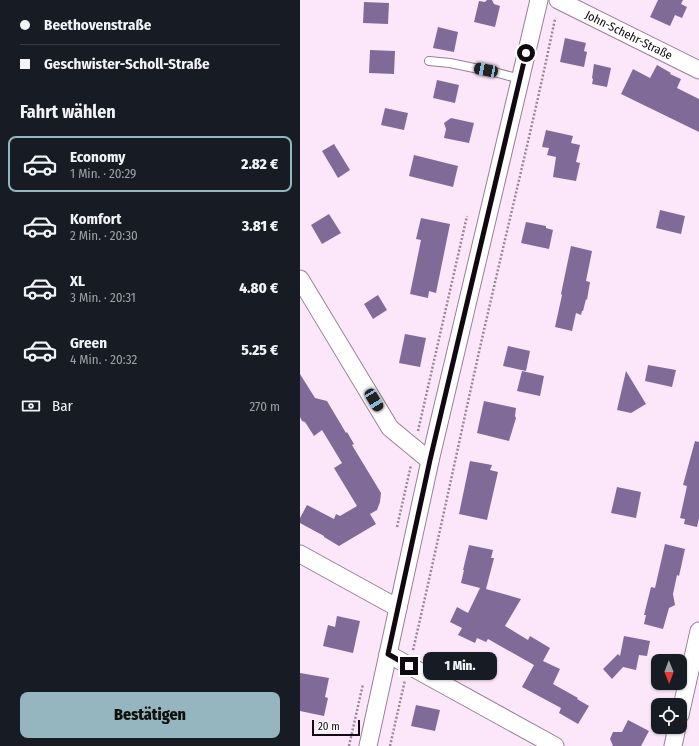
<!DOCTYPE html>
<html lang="de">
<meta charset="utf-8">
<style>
:root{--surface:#171b24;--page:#242831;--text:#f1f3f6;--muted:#9ea1a6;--line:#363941;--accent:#95b6be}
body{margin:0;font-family:"Fira Sans Condensed",sans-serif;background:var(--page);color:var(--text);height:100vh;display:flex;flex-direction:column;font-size:15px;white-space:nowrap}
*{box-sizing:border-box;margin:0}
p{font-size:13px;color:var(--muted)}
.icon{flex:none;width:22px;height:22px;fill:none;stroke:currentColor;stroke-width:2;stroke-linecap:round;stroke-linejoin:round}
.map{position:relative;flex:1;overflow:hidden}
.details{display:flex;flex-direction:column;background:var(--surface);width:300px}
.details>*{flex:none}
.hud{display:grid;align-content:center;height:88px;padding:0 20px;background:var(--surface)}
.needle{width:26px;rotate:179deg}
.fabs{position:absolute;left:351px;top:654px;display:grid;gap:8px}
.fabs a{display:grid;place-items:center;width:36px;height:36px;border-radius:8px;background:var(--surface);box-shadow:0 1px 3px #0004;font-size:20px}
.scale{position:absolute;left:12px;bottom:10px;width:48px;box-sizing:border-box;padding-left:4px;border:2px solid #110911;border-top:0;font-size:11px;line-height:14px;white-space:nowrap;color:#110911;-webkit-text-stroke:3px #fffaff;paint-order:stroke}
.end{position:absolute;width:18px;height:18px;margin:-9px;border:5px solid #110911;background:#fff;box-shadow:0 0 0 2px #fff}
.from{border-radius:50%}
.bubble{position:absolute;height:28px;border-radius:8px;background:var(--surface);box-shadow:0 1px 3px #0004;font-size:13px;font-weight:800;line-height:28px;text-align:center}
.car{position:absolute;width:12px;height:24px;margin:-12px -6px;border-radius:5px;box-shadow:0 0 3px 1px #0007;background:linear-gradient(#222 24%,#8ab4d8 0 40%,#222 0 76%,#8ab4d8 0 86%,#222 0)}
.hud b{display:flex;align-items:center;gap:14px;height:38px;font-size:15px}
.hud b+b{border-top:1px solid var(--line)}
.hud i{width:10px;height:10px;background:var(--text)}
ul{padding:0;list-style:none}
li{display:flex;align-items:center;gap:12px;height:56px;margin:0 8px 6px;padding:0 12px;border:2px solid transparent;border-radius:8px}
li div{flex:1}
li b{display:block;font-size:15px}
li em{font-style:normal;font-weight:800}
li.active{border-color:var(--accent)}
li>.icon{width:36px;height:36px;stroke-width:1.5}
h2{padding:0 20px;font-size:18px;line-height:48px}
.pay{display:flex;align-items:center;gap:10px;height:44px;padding:0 20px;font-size:15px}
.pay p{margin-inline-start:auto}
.button{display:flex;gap:8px;margin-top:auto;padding:8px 20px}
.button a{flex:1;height:46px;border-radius:8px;background:var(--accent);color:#111;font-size:16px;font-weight:800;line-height:46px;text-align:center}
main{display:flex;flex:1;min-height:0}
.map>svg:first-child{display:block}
</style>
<main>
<section class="details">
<div class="hud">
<b><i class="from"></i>Beethovenstraße</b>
<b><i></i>Geschwister-Scholl-Straße</b>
</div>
<h2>Fahrt wählen</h2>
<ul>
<li class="active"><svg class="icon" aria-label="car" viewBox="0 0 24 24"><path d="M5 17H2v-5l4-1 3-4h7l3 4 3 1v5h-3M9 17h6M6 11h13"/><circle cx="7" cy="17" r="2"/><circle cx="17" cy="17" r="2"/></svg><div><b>Economy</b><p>1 Min. · 20:29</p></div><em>2.82 €</em></li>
<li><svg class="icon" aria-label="car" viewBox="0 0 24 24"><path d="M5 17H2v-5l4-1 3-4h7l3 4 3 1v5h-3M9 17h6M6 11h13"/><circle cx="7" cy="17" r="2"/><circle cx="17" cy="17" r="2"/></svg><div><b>Komfort</b><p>2 Min. · 20:30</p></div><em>3.81 €</em></li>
<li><svg class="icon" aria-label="car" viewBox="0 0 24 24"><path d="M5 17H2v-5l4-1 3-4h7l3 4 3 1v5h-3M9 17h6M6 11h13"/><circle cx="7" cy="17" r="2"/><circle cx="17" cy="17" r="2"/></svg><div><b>XL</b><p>3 Min. · 20:31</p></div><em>4.80 €</em></li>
<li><svg class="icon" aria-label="car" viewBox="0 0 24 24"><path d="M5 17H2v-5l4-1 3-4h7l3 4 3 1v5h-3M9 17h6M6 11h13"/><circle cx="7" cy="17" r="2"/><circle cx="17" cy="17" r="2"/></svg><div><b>Green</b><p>4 Min. · 20:32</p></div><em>5.25 €</em></li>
</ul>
<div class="pay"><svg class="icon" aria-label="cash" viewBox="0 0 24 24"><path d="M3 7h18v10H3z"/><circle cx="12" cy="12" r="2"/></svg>Bar<p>270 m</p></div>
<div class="button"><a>Bestätigen</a></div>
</section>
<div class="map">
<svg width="399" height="746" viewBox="0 0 399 746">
<rect width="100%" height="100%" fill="#fce7fa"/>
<g fill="#806b98">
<polygon points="187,0 192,0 194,4 200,6 195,27 174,22 179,1 185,2"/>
<polygon points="358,0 383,0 381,4 387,7 382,18 375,15 370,26 350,17"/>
<polygon points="64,2 89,3 88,24 63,23"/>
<polygon points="138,27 158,32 154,52 133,48"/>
<polygon points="265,38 286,43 284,51 287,52 284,67 260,62"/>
<polygon points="70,50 95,51 94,74 69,73"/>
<polygon points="294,64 311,68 307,87 292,84 293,79 292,78"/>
<polygon points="357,65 371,73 370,74 381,79 377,88 399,99 399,132 321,94 333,69 350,78"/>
<polygon points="137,80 159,85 155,103 133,98"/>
<polygon points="85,108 108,113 104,130 81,125"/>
<polygon points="151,118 174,123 169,143 144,138 146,129 144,123"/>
<polygon points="246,130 273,136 271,143 280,145 276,162 280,163 276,181 253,177 256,157 247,155 249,148 242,147"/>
<polygon points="34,144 50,170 38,178 22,151"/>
<polygon points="114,155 158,166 153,187 109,176"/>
<polygon points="360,210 385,216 381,234 356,228"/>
<polygon points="29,214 41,233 22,244 11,225"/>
<polygon points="121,218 150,224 136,293 129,291 128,298 110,294 121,240 116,239"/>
<polygon points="226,222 246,226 246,228 253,230 249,249 221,243"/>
<polygon points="271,246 292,251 286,281 290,282 287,300 286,299 283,311 282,311 281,315 276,313 272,331 255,327 262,295 261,294"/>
<polygon points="78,295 87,310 73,319 64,304"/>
<polygon points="105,334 126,338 120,367 99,363"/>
<polygon points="208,346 230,351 226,371 203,366"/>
<polygon points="348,365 376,370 372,387 345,381"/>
<polygon points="222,371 244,376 240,396 217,391"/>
<polygon points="326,371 346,404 331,413 317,410"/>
<polygon points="0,374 15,398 27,401 46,433 47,432 54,444 52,445 81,493 80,502 77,510 70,514 76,524 39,546 24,537 24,536 0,523 0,518 7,505 34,519 36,514 40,516 57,506 34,468 42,463 22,430 14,436 5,422 2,421 0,417"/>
<polygon points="184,401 216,408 215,416 216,418 209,441 177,433"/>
<polygon points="395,441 399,442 399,518 397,527 384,524 385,519 380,518 387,486 383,485"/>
<polygon points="170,461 192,465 190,470 198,472 187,520 159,514"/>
<polygon points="317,487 341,492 336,518 311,513"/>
<polygon points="365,544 385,549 379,576 377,575 373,594 375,605 369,608 363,629 344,624 346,615 344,615 351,587 355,588"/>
<polygon points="169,545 193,550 191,558 194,558 186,589 221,599 205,626 228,640 230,636 250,648 243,661 260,669 253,684 278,698 277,699 289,706 278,724 259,713 261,708 222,687 234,665 188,639 186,642 177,638 175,643 158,635 162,628 150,622 157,607 168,613 180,588 161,583 164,570 163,570"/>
<polygon points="37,616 60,621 53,653 23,646 28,625 35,627"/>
<polygon points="324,636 350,641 347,656 339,655 336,670 323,667 312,679 303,669 318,654 320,656"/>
<polygon points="0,673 29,678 25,697 28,698 24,716 0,711"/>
<polygon points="116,705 140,710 135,731 111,726"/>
<polygon points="328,720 349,731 341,746 313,746 310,739 313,732 322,732"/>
</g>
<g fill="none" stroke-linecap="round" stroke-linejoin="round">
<defs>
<polyline id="lane" points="129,61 150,63 198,73 220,79"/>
<g id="street">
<path id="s1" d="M258,0L399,70"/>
<polyline points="0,279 90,428 130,461"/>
<polyline points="0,554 98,608"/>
<polyline points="88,654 255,746"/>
<polyline points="380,715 399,631"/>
<polyline points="68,746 130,461 239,0"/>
<polyline points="373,746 377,727"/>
</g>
</defs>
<use href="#lane" stroke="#988097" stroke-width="10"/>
<use href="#street" stroke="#988097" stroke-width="19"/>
<g stroke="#978796" stroke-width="2.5" stroke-dasharray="2 2" stroke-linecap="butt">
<polyline points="118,431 167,216"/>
<polyline points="97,527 111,465"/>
<path d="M113,650C136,551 157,451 179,352C204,241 232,130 255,19L256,18"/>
<polyline points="49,746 63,684"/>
<polyline points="90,746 105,680"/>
</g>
<use href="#lane" stroke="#fff" stroke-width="8"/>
<use href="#street" stroke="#fff" stroke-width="17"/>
</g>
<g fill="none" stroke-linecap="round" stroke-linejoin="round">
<polyline stroke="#110911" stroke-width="5" points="109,666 88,654 130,460 226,53"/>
</g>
<g text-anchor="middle" stroke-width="3.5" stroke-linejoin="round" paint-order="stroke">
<g font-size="12" fill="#110911" stroke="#fffaff">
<text dy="4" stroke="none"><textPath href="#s1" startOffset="79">John-Schehr-Straße</textPath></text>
</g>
</g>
</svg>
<div class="fabs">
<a><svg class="needle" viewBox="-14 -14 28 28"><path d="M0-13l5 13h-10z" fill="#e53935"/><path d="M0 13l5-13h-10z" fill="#9ea1a6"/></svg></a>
<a><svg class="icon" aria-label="locate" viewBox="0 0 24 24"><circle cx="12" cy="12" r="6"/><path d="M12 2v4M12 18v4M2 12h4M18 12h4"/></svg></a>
</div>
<div class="scale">20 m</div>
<i class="end from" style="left:226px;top:53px"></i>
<i class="end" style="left:109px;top:666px"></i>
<div class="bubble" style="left:123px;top:652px;width:74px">1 Min.</div>
<i class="car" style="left:186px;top:70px;rotate:281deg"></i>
<i class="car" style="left:74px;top:400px;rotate:149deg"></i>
</div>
</main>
